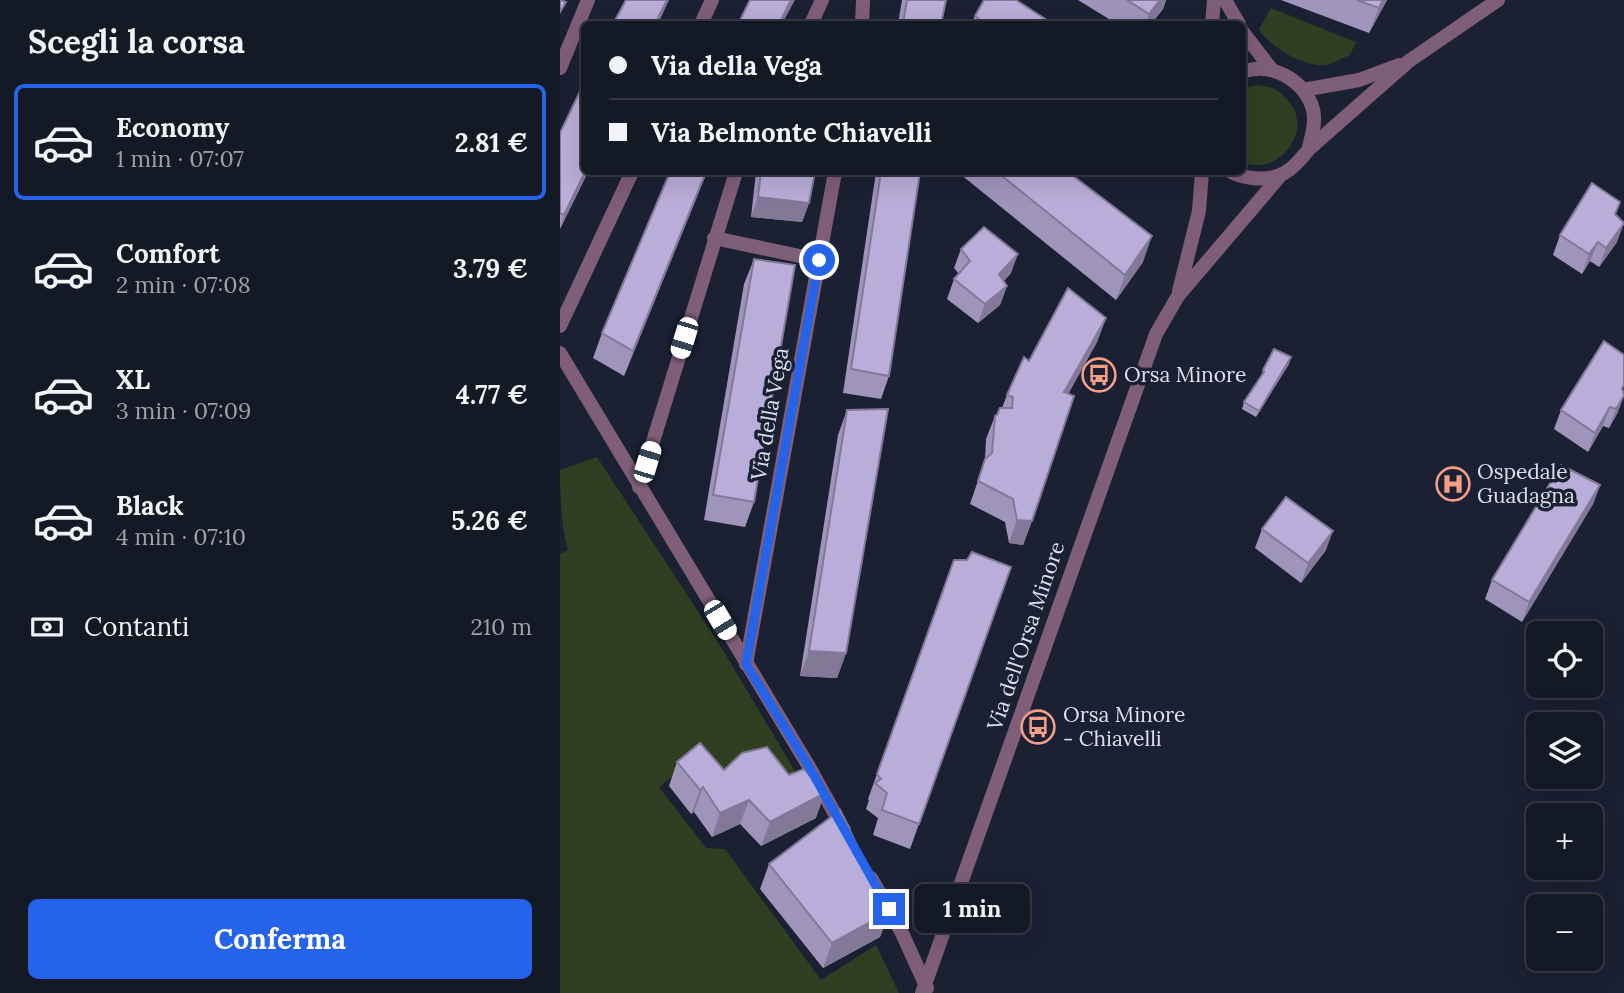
<!DOCTYPE html>
<html lang="it">
<meta charset="utf-8">
<style>
:root{--surface:#141926;--page:#1d222e;--text:#f1f3f6;--muted:#9da0a7;--line:#333843;--accent:#2563eb}
body{margin:0;font-family:Lora,serif;background:var(--page);color:var(--text);height:100vh;display:flex;flex-direction:column;font-size:26px;white-space:nowrap}
*{box-sizing:border-box;margin:0}
p{font-size:23px;color:var(--muted)}
.icon{flex:none;width:38px;height:38px;fill:none;stroke:currentColor;stroke-width:2;stroke-linecap:round;stroke-linejoin:round}
.map{position:relative;flex:1;overflow:hidden}
.details{display:flex;flex-direction:column;background:var(--surface);width:560px}
.details>*{flex:none}
.guide{position:absolute;left:21px;top:21px;width:665px;height:154px;border-radius:10px;box-shadow:0 7px 28px #0002,0 0 0 2px var(--line);display:grid;align-content:center;height:154px;padding:0 28px;background:var(--surface)}
.buttons{position:absolute;left:966px;top:621px;display:grid;gap:14px}
.buttons a{display:grid;place-items:center;width:77px;height:77px;border-radius:10px;background:var(--surface);box-shadow:0 7px 28px #0002,0 0 0 2px var(--line);font-size:35px}
.end{position:absolute;width:32px;height:32px;margin:-16px;border:9px solid #2563eb;background:#fff;box-shadow:0 0 0 4px #fff}
.from{border-radius:50%}
.bubble{position:absolute;height:49px;border-radius:10px;background:var(--surface);box-shadow:0 7px 28px #0002,0 0 0 2px var(--line);font-size:23px;font-weight:700;line-height:49px;text-align:center}
.car{position:absolute;width:21px;height:42px;margin:-21px -10px;border-radius:9px;box-shadow:0 0 5px 2px #0007;background:linear-gradient(#fff 24%,#345 0 40%,#fff 0 76%,#345 0 86%,#fff 0)}
.guide b{display:flex;align-items:center;gap:24px;height:66px;font-size:26px}
.guide b+b{border-top:2px solid var(--line)}
.guide i{width:18px;height:18px;background:var(--text)}
ul{padding:0;list-style:none}
li{display:flex;align-items:center;gap:21px;height:116px;margin:0 14px 10px;padding:0 14px;border:4px solid transparent;border-radius:10px}
li div{flex:1}
li b{display:block;font-size:26px}
li em{font-style:normal;font-weight:700}
li.on{border-color:var(--accent)}
li>.icon{width:63px;height:63px;stroke-width:1.5}
h2{padding:0 28px;font-size:32px;line-height:84px}
.pay{display:flex;align-items:center;gap:18px;height:77px;padding:0 28px;font-size:26px}
.pay p{margin-inline-start:auto}
.action{display:flex;gap:14px;margin-top:auto;padding:14px 28px}
.action a{flex:1;height:80px;border-radius:10px;background:var(--accent);color:#fff;font-size:28px;font-weight:700;line-height:80px;text-align:center}
main{display:flex;flex:1;min-height:0}
.map>svg:first-child{display:block}
</style>
<main>
<section class="details">
<h2>Scegli la corsa</h2>
<ul>
<li class="on"><svg class="icon" aria-label="car" viewBox="0 0 24 24"><path d="M5 17H2v-5l4-1 3-4h7l3 4 3 1v5h-3M9 17h6M6 11h13"/><circle cx="7" cy="17" r="2"/><circle cx="17" cy="17" r="2"/></svg><div><b>Economy</b><p>1 min · 07:07</p></div><em>2.81 €</em></li>
<li><svg class="icon" aria-label="car" viewBox="0 0 24 24"><path d="M5 17H2v-5l4-1 3-4h7l3 4 3 1v5h-3M9 17h6M6 11h13"/><circle cx="7" cy="17" r="2"/><circle cx="17" cy="17" r="2"/></svg><div><b>Comfort</b><p>2 min · 07:08</p></div><em>3.79 €</em></li>
<li><svg class="icon" aria-label="car" viewBox="0 0 24 24"><path d="M5 17H2v-5l4-1 3-4h7l3 4 3 1v5h-3M9 17h6M6 11h13"/><circle cx="7" cy="17" r="2"/><circle cx="17" cy="17" r="2"/></svg><div><b>XL</b><p>3 min · 07:09</p></div><em>4.77 €</em></li>
<li><svg class="icon" aria-label="car" viewBox="0 0 24 24"><path d="M5 17H2v-5l4-1 3-4h7l3 4 3 1v5h-3M9 17h6M6 11h13"/><circle cx="7" cy="17" r="2"/><circle cx="17" cy="17" r="2"/></svg><div><b>Black</b><p>4 min · 07:10</p></div><em>5.26 €</em></li>
</ul>
<div class="pay"><svg class="icon" aria-label="cash" viewBox="0 0 24 24"><path d="M3 7h18v10H3z"/><circle cx="12" cy="12" r="2"/></svg>Contanti<p>210 m</p></div>
<div class="action"><a>Conferma</a></div>
</section>
<div class="map">
<svg width="1064" height="993" viewBox="0 0 1064 993">
<rect width="100%" height="100%" fill="#1b2133"/>
<g fill="#303e21">
<path d="M711,8L796,42L790,55C782,58 773,64 765,65C743,67 710,47 699,29Z"/>
<path d="M696,85C703,86 711,87 717,90C722,93 725,98 729,102C754,131 718,178 682,162L683,88Z"/>
<path d="M37,457L158,642L241,781L153,779L134,760L99,787L146,848L165,849L261,980L316,945L339,993H0V554L8,550C1,524 0,497 0,470Z"/>
</g>
<g fill="none" stroke-linecap="round" stroke-linejoin="round">
<g stroke="#7f5e77" stroke-width="14">
<polyline points="665,0 679,24"/>
<polyline points="141,24 152,0"/>
<polyline points="251,24 262,0"/>
<polyline points="302,24 303,0"/>
<polyline points="652,24 654,0"/>
<polyline points="682,31 712,70"/>
<polyline points="0,68 28,0"/>
<path d="M682,72C711,61 744,80 753,109C756,122 752,135 749,147"/>
<polyline points="743,90 799,80 839,65"/>
<path d="M671,172C678,176 683,177 692,178C720,181 732,171 749,149L849,61L938,0"/>
<polyline points="154,238 259,260"/>
<polyline points="619,291 639,211 642,172"/>
<polyline points="0,326 72,172"/>
<polyline points="0,353 248,765 284,830"/>
<polyline points="79,487 176,172"/>
<polyline points="186,664 275,172"/>
<polyline points="311,878 342,933 367,988"/>
<polyline points="362,993 596,334 618,296 720,176"/>
</g>
</g>
<g fill="#9f95bb">
<polygon points="342,0 386,0 381,24 338,24"/>
<polygon points="518,0 606,0 603,9 591,24 557,24"/>
<polygon points="721,0 827,0 809,33"/>
<polygon points="415,16 493,24 411,24"/>
<polygon points="0,133 24,172 28,172 0,229"/>
<polygon points="110,172 147,172 64,376 33,358 42,333"/>
<polygon points="196,172 255,172 249,203 242,222 191,217"/>
<polygon points="316,172 360,172 329,376 321,399 283,393"/>
<polygon points="401,172 508,172 583,262 556,300 400,174"/>
<polygon points="1055,214 1057,242 1039,267 1030,261 1022,274 993,255 1000,235"/>
<polygon points="401,249 451,273 444,281 447,286 440,305 418,323 387,299 394,279 399,274 394,268"/>
<polygon points="194,259 194,502 185,527 144,520 184,284"/>
<polygon points="546,318 537,342 508,394 472,521 463,545 449,543 445,522 410,504 425,460 426,439 435,416 437,415 442,408 447,395 469,361"/>
<polygon points="1044,341 1058,412 1049,428 1043,426 1028,452 994,429 1001,410"/>
<polygon points="729,364 696,417 682,409 684,402 701,377 703,370"/>
<polygon points="287,410 286,653 277,678 240,676 278,435"/>
<polygon points="1040,485 1033,504 962,622 925,599 932,580"/>
<polygon points="702,529 766,550 741,583 695,548"/>
<polygon points="394,560 451,567 350,849 313,835 318,818 306,809 309,800 308,799"/>
<polygon points="117,762 164,770 256,818 201,846 180,824 152,837 134,812 131,814 109,786"/>
<polygon points="209,864 329,912 320,937 263,968 200,889"/>
</g>
<g fill="#827998">
<polygon points="107,0 109,0 98,24 95,24"/>
<polygon points="231,0 235,0 222,24 219,24"/>
<polygon points="600,0 606,0 603,9 591,24 585,24 589,14"/>
<polygon points="823,0 827,0 809,33 819,8"/>
<polygon points="25,172 28,172 0,229 4,215"/>
<polygon points="146,172 147,172 64,376 73,351"/>
<polygon points="198,197 249,203 242,222 191,217"/>
<polygon points="1064,223 1057,242 1039,267 1046,248"/>
<polygon points="592,236 583,262 556,300 565,275"/>
<polygon points="1038,242 1030,261 1022,274 1029,254"/>
<polygon points="458,254 451,273 432,293 439,274"/>
<polygon points="447,286 440,305 418,323 425,304"/>
<polygon points="546,318 537,342 496,416 504,392"/>
<polygon points="731,357 729,364 696,417 699,411"/>
<polygon points="1064,396 1058,412 1049,428 1056,409"/>
<polygon points="1050,407 1043,426 1028,452 1035,433"/>
<polygon points="1040,485 1033,504 962,622 969,602"/>
<polygon points="457,520 472,521 463,545 449,543"/>
<polygon points="773,531 766,550 741,583 748,563"/>
<polygon points="249,651 286,653 277,678 240,676"/>
<polygon points="143,787 134,812 131,814 140,790"/>
<polygon points="265,793 256,818 201,846 210,822"/>
<polygon points="189,800 180,824 152,837 160,813"/>
<polygon points="329,912 320,937 263,968 272,943"/>
</g>
<g fill="#b9add9" stroke="#827998" stroke-width="2">
<polygon points="0,0 6,2 0,12"/>
<polygon points="66,0 107,0 95,24 53,24"/>
<polygon points="190,0 231,0 219,24 178,24"/>
<polygon points="347,0 386,0 381,24 343,24"/>
<polygon points="424,0 456,0 493,24 426,24 415,16"/>
<polygon points="567,0 600,0 589,14"/>
<polygon points="797,0 823,0 819,8"/>
<polygon points="24,83 25,172 4,215 0,213 0,133"/>
<polygon points="110,172 146,172 73,351 42,333"/>
<polygon points="201,172 255,172 249,203 198,197"/>
<polygon points="321,172 360,172 329,376 291,369"/>
<polygon points="437,172 508,172 592,236 565,275"/>
<polygon points="1032,183 1060,202 1055,214 1064,223 1046,248 1038,242 1029,254 1000,235"/>
<polygon points="424,227 458,254 439,274 447,286 425,304 394,279 410,261 401,249"/>
<polygon points="194,259 235,265 194,502 153,495"/>
<polygon points="508,288 546,318 504,392 514,396 472,521 457,520 453,499 418,481 425,459 432,453 435,416 437,415 440,408 452,408 453,397 447,395 464,357 469,361"/>
<polygon points="1044,341 1064,355 1064,385 1062,388 1064,395 1056,409 1050,407 1035,433 1001,410"/>
<polygon points="714,349 731,357 699,411 684,402 704,372 703,370"/>
<polygon points="328,409 286,653 249,651 287,410"/>
<polygon points="1001,465 1040,485 969,602 932,580"/>
<polygon points="726,497 773,531 748,563 702,529"/>
<polygon points="412,552 451,567 359,824 322,810 327,793 315,783 321,779 317,774 394,560 407,560"/>
<polygon points="140,743 164,770 182,753 207,747 229,775 244,769 265,793 210,822 189,800 160,813 143,787 140,790 117,762"/>
<polygon points="280,810 329,912 272,943 209,864"/>
</g>
<g fill="none" stroke-linecap="round" stroke-linejoin="round">
<polyline stroke="#2563eb" stroke-width="9" points="259,260 186,664 248,765 329,909"/>
</g>
<defs>
<symbol id="bus-ring" viewBox="-11 -11 22 22"><circle r="9.5" fill="#1b2133" stroke="#f49e88" stroke-width="1.5"/><path d="M-5-6H5V4H4V6H2V4H-2V6H-4V4H-5ZM-3.5-4V0h7V-4ZM-3.5 1.2v1.5H-2V1.2ZM2 1.2v1.5H3.5V1.2Z" fill="#f49e88"/></symbol>
<symbol id="hospital-ring" viewBox="-11 -11 22 22"><circle r="9.5" fill="#1b2133" stroke="#f49e88" stroke-width="1.5"/><path d="M-5-5h3v3.5h4V-5h3V5h-3V1.5h-4V5h-3Z" fill="#f49e88"/></symbol>
</defs>
<g fill-rule="evenodd">
<use href="#bus-ring" x="520" y="356" width="38" height="38"/>
<use href="#hospital-ring" x="874" y="465" width="38" height="38"/>
<use href="#bus-ring" x="459" y="708" width="38" height="38"/>
</g>
<g text-anchor="middle" stroke-width="7" stroke-linejoin="round" paint-order="stroke">
<g font-size="21" fill="#dbe0ec" stroke="#1b2133" text-anchor="start">
<text x="564" y="382">Orsa Minore</text>
<text x="917" y="479">Ospedale<tspan x="917" dy="24">Guadagna</tspan></text>
<text x="503" y="722">Orsa Minore<tspan x="503" dy="24">- Chiavelli</tspan></text>
</g>
<g font-size="21" fill="#dbe0ec" stroke="#1b2133">
<text transform="translate(210 414) rotate(-80)" y="7">Via della Vega</text>
<text transform="translate(466 636) rotate(-71)" y="7">Via dell'Orsa Minore</text>
</g>
</g>
</svg>
<div class="buttons">
<a><svg class="icon" aria-label="locate" viewBox="0 0 24 24"><circle cx="12" cy="12" r="6"/><path d="M12 2v4M12 18v4M2 12h4M18 12h4"/></svg></a>
<a><svg class="icon" aria-label="layers" viewBox="0 0 24 24"><path d="M12 4l9 5-9 5-9-5zM3 14l9 5 9-5"/></svg></a>
<a>+</a>
<a>−</a>
</div>
<i class="end from" style="left:259px;top:260px"></i>
<i class="end" style="left:329px;top:909px"></i>
<div class="bubble" style="left:354px;top:884px;width:116px">1 min</div>
<i class="car" style="left:124px;top:338px;rotate:197deg"></i>
<i class="car" style="left:87px;top:462px;rotate:17deg"></i>
<i class="car" style="left:160px;top:620px;rotate:149deg"></i>
<div class="guide">
<b><i class="from"></i>Via della Vega</b>
<b><i></i>Via Belmonte Chiavelli</b>
</div>
</div>
</main>
